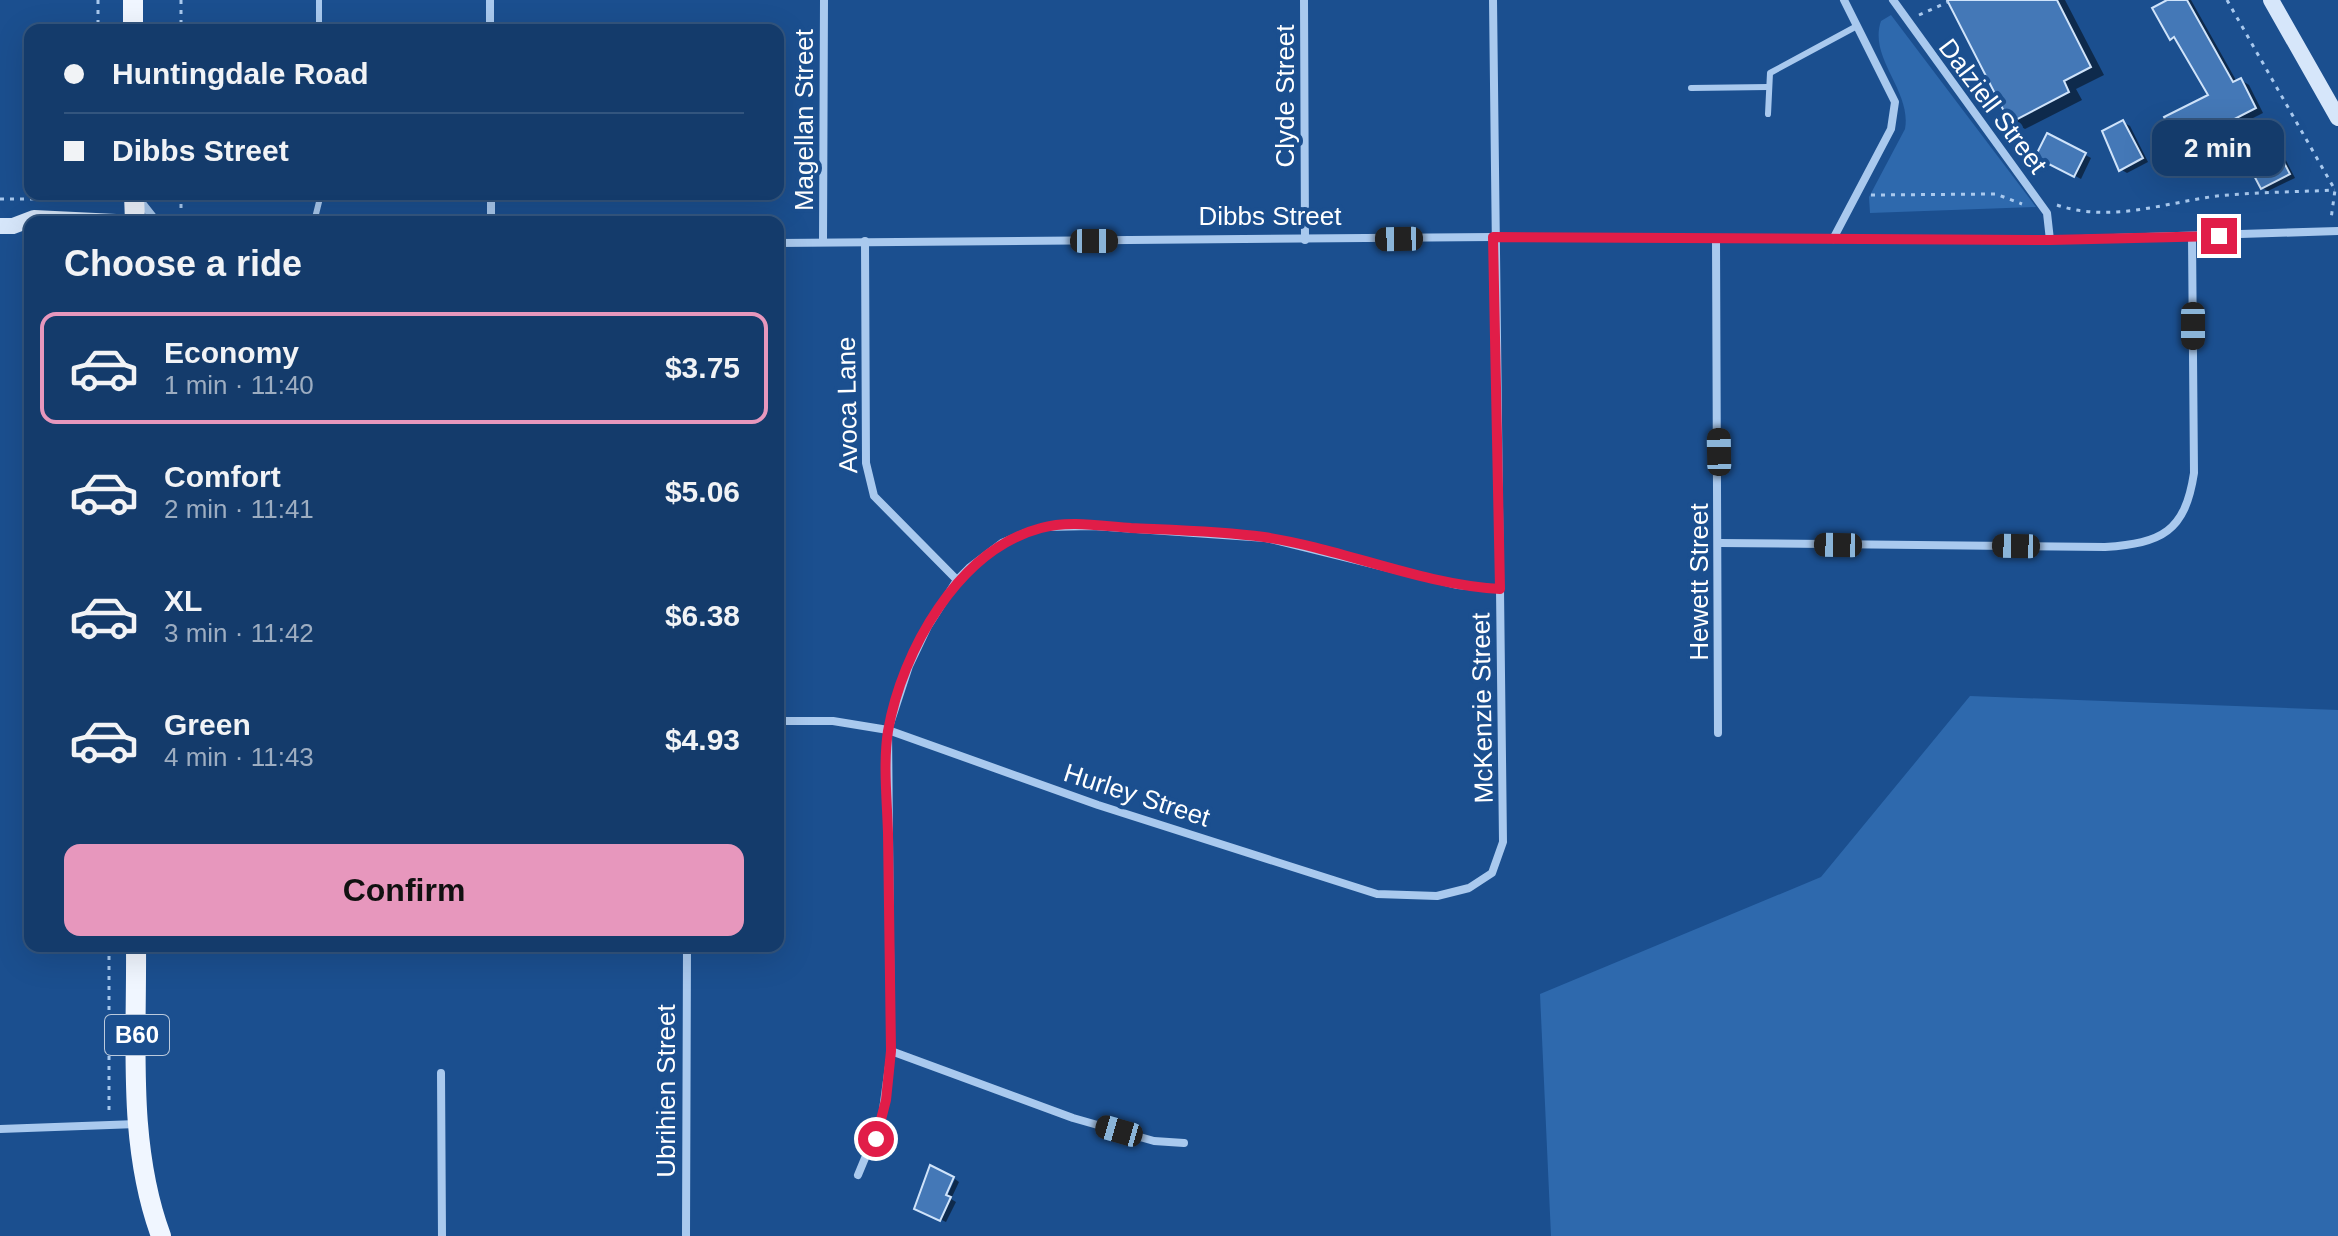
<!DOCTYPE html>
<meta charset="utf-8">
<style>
:root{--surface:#143b6b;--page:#214673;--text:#f1f3f6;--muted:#9dadc1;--line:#33557e;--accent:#e797bd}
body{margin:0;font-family:Arial,sans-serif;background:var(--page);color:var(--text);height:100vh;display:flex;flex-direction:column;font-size:30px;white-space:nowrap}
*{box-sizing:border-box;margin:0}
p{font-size:26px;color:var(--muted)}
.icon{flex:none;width:44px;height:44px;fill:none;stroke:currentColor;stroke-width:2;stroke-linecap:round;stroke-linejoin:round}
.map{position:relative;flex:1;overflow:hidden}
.panel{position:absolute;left:24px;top:216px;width:760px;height:736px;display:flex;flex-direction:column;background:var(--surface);border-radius:16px;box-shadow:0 8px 32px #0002,0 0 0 2px var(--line)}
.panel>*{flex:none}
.guide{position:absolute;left:24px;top:24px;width:760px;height:176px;border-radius:16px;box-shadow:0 8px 32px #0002,0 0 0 2px var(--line);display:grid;align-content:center;height:176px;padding:0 40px;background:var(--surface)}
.end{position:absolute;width:36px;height:36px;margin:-18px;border:10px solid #e11d48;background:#fff;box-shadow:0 0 0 4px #fff}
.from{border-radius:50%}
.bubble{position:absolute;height:56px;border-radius:16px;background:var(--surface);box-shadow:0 8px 32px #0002,0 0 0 2px var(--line);font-size:26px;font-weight:800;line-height:56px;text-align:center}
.car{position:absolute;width:24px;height:48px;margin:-24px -12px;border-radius:10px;box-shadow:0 0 6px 2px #0007;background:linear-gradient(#222 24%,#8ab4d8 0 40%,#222 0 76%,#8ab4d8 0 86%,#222 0)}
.guide b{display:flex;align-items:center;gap:28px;height:76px;font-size:30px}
.guide b+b{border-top:2px solid var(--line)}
.guide i{width:20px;height:20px;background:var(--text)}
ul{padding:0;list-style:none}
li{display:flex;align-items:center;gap:24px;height:112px;margin:0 16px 12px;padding:0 24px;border:4px solid transparent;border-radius:16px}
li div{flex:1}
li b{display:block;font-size:30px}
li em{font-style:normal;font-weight:800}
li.current{border-color:var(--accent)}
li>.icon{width:72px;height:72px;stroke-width:1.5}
h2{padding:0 40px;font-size:36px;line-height:96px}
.primary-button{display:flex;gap:16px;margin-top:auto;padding:16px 40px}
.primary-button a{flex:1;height:92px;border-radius:16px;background:var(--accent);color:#111;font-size:32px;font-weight:800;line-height:92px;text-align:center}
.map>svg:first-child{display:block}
</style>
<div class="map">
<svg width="2338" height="1236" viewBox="0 0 2338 1236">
<rect width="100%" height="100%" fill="#1b4f8f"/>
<g fill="#2e69ad">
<path d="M1891,15L2036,207L1870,213L1869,197L1905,129C1912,91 1868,58 1881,21Z"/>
<polygon points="1970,696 2338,710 2338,1236 1551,1236 1540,994 1821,877"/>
</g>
<g fill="#0007">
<polygon points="1951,0 2065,0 2104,75 2076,89 2082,100 2025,129 2012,121"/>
<polygon points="2171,0 2191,0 2237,82 2241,80 2249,85 2263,113 2189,150 2181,146 2211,96 2180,43 2171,38"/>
<polygon points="2123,122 2130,126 2148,162 2127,173 2120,169"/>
<polygon points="2048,135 2091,158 2081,179 2038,156"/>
<polygon points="2269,136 2275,139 2295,178 2268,191 2262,188"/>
<polygon points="955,1179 959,1182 951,1199 956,1202 946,1222 923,1211 943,1205"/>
</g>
<g fill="#4478b7" stroke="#cfe3fa" stroke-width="2">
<polygon points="1947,0 2057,0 2091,67 2064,81 2069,92 2010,123"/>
<polygon points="2167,0 2187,0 2233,82 2241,78 2256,108 2180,147 2164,117 2208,95 2174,37 2170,40 2152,8"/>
<polygon points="2123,120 2143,158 2119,171 2102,131"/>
<polygon points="2047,133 2086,153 2074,177 2035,157"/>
<polygon points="2269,134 2290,174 2261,189 2240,149"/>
<polygon points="930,1165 954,1177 946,1195 951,1197 940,1221 914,1209"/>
</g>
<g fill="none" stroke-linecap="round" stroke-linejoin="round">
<g stroke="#a9c9ee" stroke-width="3" stroke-dasharray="4 6" stroke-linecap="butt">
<polyline points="98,0 98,30"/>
<polyline points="181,0 181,30"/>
<polyline points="2227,0 2335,190 2331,219"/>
<polyline points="1919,15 1948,2"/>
<polyline points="181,194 181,222"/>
<polyline points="1871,195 1996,194 2022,204"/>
<polyline points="0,199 92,199 98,194"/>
<path d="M2057,205C2110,223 2164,203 2217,196C2256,192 2296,192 2335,190"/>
<polyline points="109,1110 109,946"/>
</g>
<g stroke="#a9c9ee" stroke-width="6">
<polyline points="319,0 319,30"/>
<polyline points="1691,88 1768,87"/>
<polyline points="1768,114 1770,73 1857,26"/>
<polyline points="314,222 321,194"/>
</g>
<g stroke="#a9c9ee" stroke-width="8">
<polyline points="490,0 490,30"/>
<polyline points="1304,0 1305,240"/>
<polyline points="1893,0 2047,213 2050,240"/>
<polyline points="491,194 491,222"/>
<polyline points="138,198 157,222"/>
<polyline points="1833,239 1891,129 1895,102 1844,0"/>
<polyline points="1716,240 1718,733"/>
<polyline points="823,241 824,0"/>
<polyline points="865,241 866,463 874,496 957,580"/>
<polyline points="778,243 1493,237 2050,240 2338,231"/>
<path d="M1720,543L2105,547C2162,543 2185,532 2194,473L2192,236"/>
<polyline points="778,721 833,721 888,730 1098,805 1377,894 1437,896 1469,888 1492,873 1503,842 1493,0"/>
<polyline points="891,1051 1073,1118 1154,1141 1184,1143"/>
<polyline points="441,1073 442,1236"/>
<polyline points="0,1129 137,1124"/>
<polyline points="858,1175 882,1117 891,1051 888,730 909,666 928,626 957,580 969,568 1002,543 1025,533 1044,527 1093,526 1266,538 1458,585 1500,589"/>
<polyline points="686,1236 687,946"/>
</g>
<g stroke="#d6e6fa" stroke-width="16">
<polyline points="2271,0 2338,118"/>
<polyline points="0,226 13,226 34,218 116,222"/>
</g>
<g stroke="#f0f6ff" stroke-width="20">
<polyline points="133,0 133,30"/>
<polyline points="134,194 135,222"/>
<path d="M136,946C137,1042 127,1144 161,1236"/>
</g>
</g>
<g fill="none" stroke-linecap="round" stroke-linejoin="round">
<path stroke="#e11d48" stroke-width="10" d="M876,1139L886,1100L891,1051C890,979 889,906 888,833C887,800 883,764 888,731C902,651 958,550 1041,528C1068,520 1102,526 1131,528C1175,530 1220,531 1264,537C1344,549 1419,584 1500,589L1493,237L2050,240L2219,236"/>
</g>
<g text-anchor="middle" stroke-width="8" stroke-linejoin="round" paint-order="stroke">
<rect fill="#1b4f8f" stroke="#bbcadd" stroke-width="2" x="105" y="1015" width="64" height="40" rx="6"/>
<g font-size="24" font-weight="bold" fill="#fff">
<text x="137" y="1043">B60</text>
</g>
<g font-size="26" fill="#fff" stroke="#1b4f8f">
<text transform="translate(1285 96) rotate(-90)" y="9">Clyde Street</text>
<text transform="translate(1993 106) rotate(53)" y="9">Dalziell Street</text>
<text transform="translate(804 120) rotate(-90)" y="9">Magellan Street</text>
<text x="1270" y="225">Dibbs Street</text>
<text transform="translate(847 405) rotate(-91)" y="9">Avoca Lane</text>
<text transform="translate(1699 582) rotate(-90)" y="9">Hewett Street</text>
<text transform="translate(1482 708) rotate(-91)" y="9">McKenzie Street</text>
<text transform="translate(1137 795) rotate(18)" y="9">Hurley Street</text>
<text transform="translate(666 1091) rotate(-90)" y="9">Ubrihien Street</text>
</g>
</g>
</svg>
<i class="end from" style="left:876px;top:1139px"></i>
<i class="end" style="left:2219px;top:236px"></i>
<div class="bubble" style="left:2152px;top:120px;width:132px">2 min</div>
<i class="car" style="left:1399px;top:239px;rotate:269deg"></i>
<i class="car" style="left:1094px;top:241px;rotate:90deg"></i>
<i class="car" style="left:2193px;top:326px;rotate:180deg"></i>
<i class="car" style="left:1719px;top:452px;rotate:359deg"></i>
<i class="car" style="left:1838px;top:545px;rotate:271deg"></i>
<i class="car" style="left:2016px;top:546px;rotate:271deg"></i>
<i class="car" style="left:1119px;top:1131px;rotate:286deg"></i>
<div class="guide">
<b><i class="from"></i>Huntingdale Road</b>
<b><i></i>Dibbs Street</b>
</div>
<section class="panel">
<h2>Choose a ride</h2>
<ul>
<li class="current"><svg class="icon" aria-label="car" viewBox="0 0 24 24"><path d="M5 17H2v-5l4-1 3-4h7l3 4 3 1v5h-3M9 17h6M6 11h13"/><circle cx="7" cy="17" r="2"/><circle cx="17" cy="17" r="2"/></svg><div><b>Economy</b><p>1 min · 11:40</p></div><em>$3.75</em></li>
<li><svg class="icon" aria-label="car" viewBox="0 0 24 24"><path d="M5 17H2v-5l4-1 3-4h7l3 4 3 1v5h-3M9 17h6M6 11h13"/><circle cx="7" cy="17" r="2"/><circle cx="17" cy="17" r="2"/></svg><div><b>Comfort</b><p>2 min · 11:41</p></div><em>$5.06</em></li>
<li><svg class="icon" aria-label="car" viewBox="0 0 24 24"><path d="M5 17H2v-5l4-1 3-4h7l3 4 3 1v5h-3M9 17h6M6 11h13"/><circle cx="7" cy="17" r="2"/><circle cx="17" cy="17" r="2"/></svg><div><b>XL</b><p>3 min · 11:42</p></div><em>$6.38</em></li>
<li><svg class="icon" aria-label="car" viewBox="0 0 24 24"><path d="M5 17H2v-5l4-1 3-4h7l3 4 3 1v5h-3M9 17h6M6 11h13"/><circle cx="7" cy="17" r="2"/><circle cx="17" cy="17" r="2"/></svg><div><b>Green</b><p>4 min · 11:43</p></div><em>$4.93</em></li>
</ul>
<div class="primary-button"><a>Confirm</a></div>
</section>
</div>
